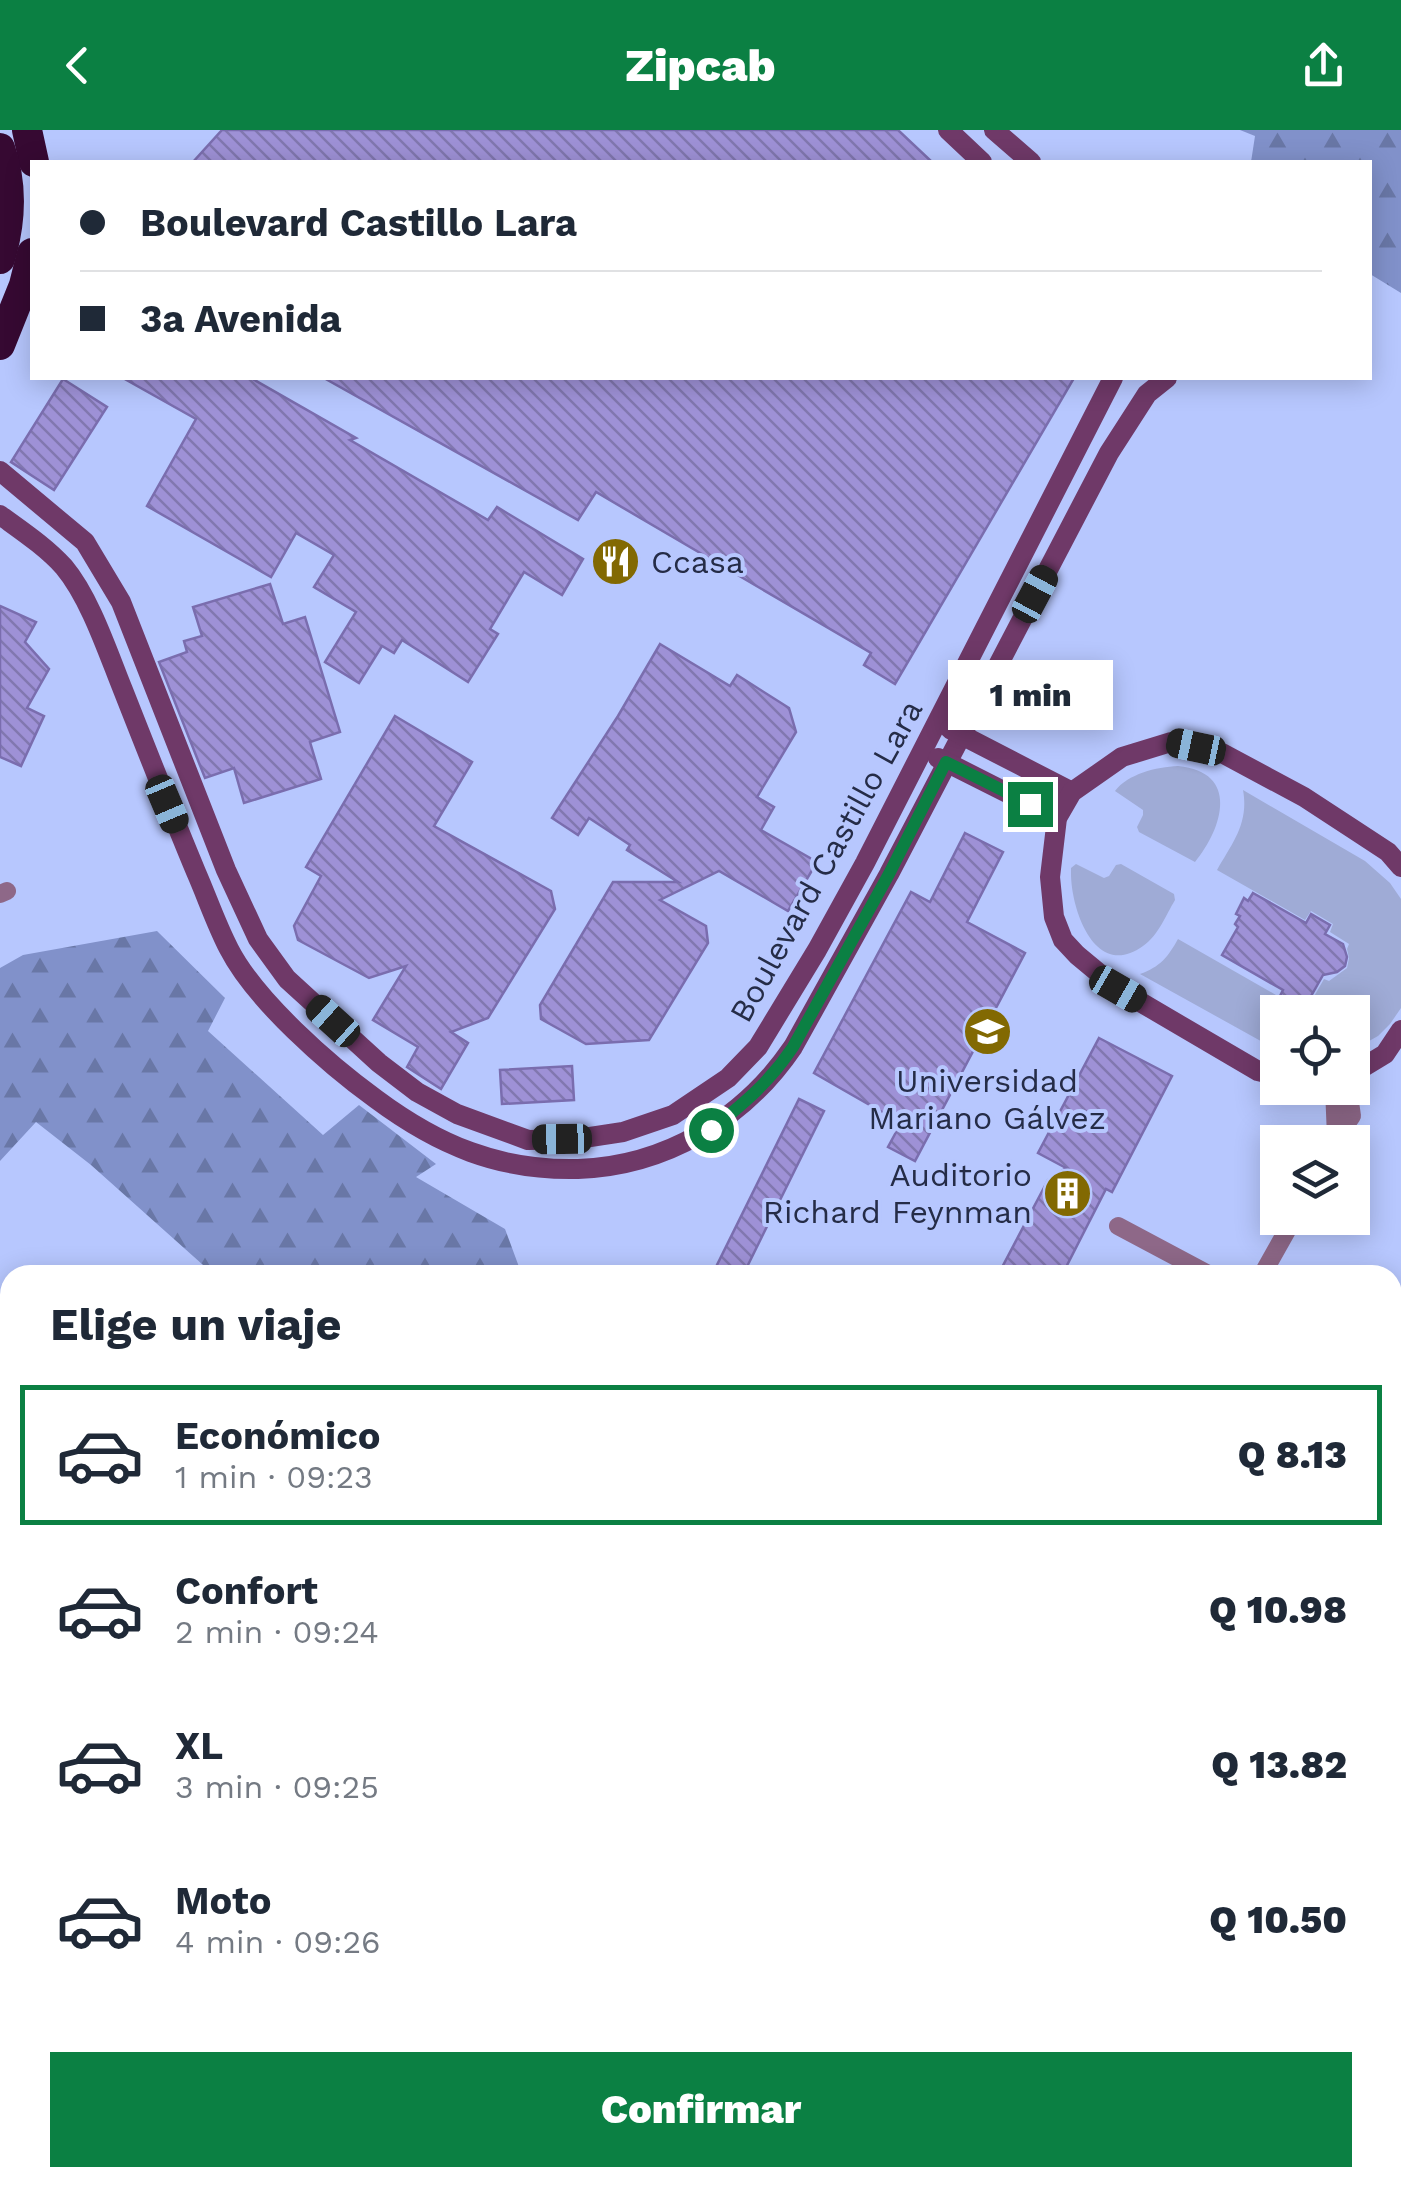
<!DOCTYPE html>
<html lang="es">
<meta charset="utf-8">
<style>
:root{--surface:#fff;--page:#f6f6f7;--text:#1f2937;--muted:#747a83;--line:#e0e1e3;--accent:#0b8043}
body{margin:0;font-family:"Work Sans",sans-serif;background:var(--page);color:var(--text);height:100vh;display:flex;flex-direction:column;font-size:38px;white-space:nowrap}
*{box-sizing:border-box;margin:0}
p{font-size:32px;color:var(--muted)}
.icon{flex:none;width:55px;height:55px;fill:none;stroke:currentColor;stroke-width:2;stroke-linecap:round;stroke-linejoin:round}
.map{position:relative;flex:1;overflow:hidden}
.drawer{position:absolute;left:0px;top:1135px;width:1402px;height:922px;display:flex;flex-direction:column;background:var(--surface);border-radius:30px 30px 0 0;box-shadow:0 5px 25px #0003}
.drawer>*{flex:none}
.banner{position:absolute;left:30px;top:30px;width:1342px;height:220px;border-radius:0px;box-shadow:0 5px 25px #0003;display:grid;align-content:center;height:220px;padding:0 50px;background:var(--surface)}
.fabs{position:absolute;left:1260px;top:865px;display:grid;gap:20px}
.fabs a{display:grid;place-items:center;width:110px;height:110px;border-radius:0px;background:var(--surface);box-shadow:0 5px 25px #0003;font-size:50px}
.end{position:absolute;width:45px;height:45px;margin:-22px;border:12px solid #0b8043;background:#fff;box-shadow:0 0 0 5px #fff}
.from{border-radius:50%}
.bubble{position:absolute;height:70px;border-radius:0px;background:var(--surface);box-shadow:0 5px 25px #0003;font-size:32px;font-weight:800;line-height:70px;text-align:center}
.car{position:absolute;width:30px;height:60px;margin:-30px -15px;border-radius:12px;box-shadow:0 0 8px 2px #0007;background:linear-gradient(#222 24%,#8ab4d8 0 40%,#222 0 76%,#8ab4d8 0 86%,#222 0)}
.banner b{display:flex;align-items:center;gap:35px;height:95px;font-size:38px}
.banner b+b{border-top:2px solid var(--line)}
.banner i{width:25px;height:25px;background:var(--text)}
ul{padding:0;list-style:none}
li{display:flex;align-items:center;gap:30px;height:140px;margin:0 20px 15px;padding:0 30px;border:5px solid transparent;border-radius:0px}
li div{flex:1}
li b{display:block;font-size:38px}
li em{font-style:normal;font-weight:800}
li.current{border-color:var(--accent)}
li>.icon{width:90px;height:90px;stroke-width:1.5}
h2{padding:0 50px;font-size:45px;line-height:120px}
.primary-button{display:flex;gap:20px;margin-top:auto;padding:20px 50px}
.primary-button a{flex:1;height:115px;border-radius:0px;background:var(--accent);color:#fff;font-size:40px;font-weight:800;line-height:115px;text-align:center}
header{display:flex;justify-content:space-between;align-items:center;height:130px;padding:0 50px;background:var(--accent);color:#fff;font-size:45px;font-weight:800}
.map>svg:first-child{display:block}
</style>
<header><svg class="icon" aria-label="back" viewBox="0 0 24 24"><path d="M15 5l-7 7 7 7"/></svg>Zipcab<svg class="icon" aria-label="share" viewBox="0 0 24 24"><path d="M12 15V3M7 8l5-5 5 5M5 13v7h14v-7"/></svg></header>
<div class="map">
<svg width="1401" height="2056" viewBox="0 0 1401 2056">
<defs>
<pattern id="forest-firs" width="22" height="20" patternUnits="userSpaceOnUse" patternTransform="scale(2.5)"><rect width="22" height="20" fill="#8191ca"/><path d="M5 1l3.5 6h-7zM16 11l3.5 6h-7z" fill="#6977a6"/></pattern>
<pattern id="building-back-hatch" width="6" height="6" patternUnits="userSpaceOnUse" patternTransform="scale(2.5)"><rect width="6" height="6" fill="#9e91d6"/><path d="M-1 5l2 2M0 0l6 6M5-1l2 2" fill="none" stroke="#8177af"/></pattern>
</defs>
<rect width="100%" height="100%" fill="#b7c7fe"/>
<g fill="#9fabd6">
<path d="M1178,636C1240,642 1223,698 1195,732L1139,702L1137,697L1143,685V680L1115,661C1128,644 1156,637 1178,636Z"/>
<path d="M1243,660L1365,731L1390,753L1401,769V878L1390,894L1378,906L1353,920L1352,882H1305L1324,849L1329,851L1347,838L1349,828L1347,819L1349,814L1330,802L1333,794L1311,781L1305,790L1217,740C1233,712 1249,693 1243,660Z"/>
<path d="M1076,734L1104,748L1109,746L1116,735L1121,734L1174,764L1175,770C1166,785 1158,806 1143,816C1095,851 1071,779 1071,743V738Z"/>
<path d="M1178,809L1276,865L1274,871L1295,882H1278L1277,920L1140,844C1160,837 1168,827 1178,809Z"/>
</g>
<g fill="url(#forest-firs)">
<polygon points="1240,0 1401,0 1401,163 1370,144 1370,32 1251,32 1255,6"/>
<polygon points="157,801 225,868 208,901 323,1005 359,975 436,1034 416,1047 505,1099 522,1145 211,1145 212,1143 91,1035 36,992 0,1031 0,838 23,825"/>
<polygon points="1401,1775 1401,2056 1207,2056 1188,2048 1392,2048 1392,1776"/>
</g>
<g fill="url(#building-back-hatch)" stroke="#7a6dae" stroke-width="2.5">
<polygon points="222,0 898,0 932,32 193,32"/>
<polygon points="123,248 251,248 356,308 350,310 488,390 497,377 583,429 562,465 524,442 490,499 498,504 468,552 402,510 394,523 382,516 359,553 325,532 356,482 314,457 334,425 296,403 271,447 147,376 196,289"/>
<polygon points="324,248 1074,248 895,554 864,535 871,523 596,362 578,390"/>
<polygon points="63,249 107,277 54,360 11,332"/>
<polygon points="270,454 283,494 305,487 340,602 310,612 321,649 244,673 234,638 205,648 159,532 187,522 184,511 202,506 193,477"/>
<polygon points="0,476 36,492 25,512 49,539 27,578 44,586 21,636 0,627"/>
<polygon points="660,514 730,556 737,545 789,578 796,602 757,667 774,677 761,700 817,732 788,781 719,741 660,770 706,796 708,813 649,910 586,914 541,889 540,875 613,752 678,752 627,720 630,715 589,688 578,705 552,688 618,586"/>
<polygon points="395,586 472,632 434,696 551,761 555,779 488,888 451,902 468,913 441,959 407,937 418,917 373,890 406,836 369,848 298,810 294,796 321,746 306,737"/>
<polygon points="965,703 1003,722 967,792 1025,823 915,1031 888,1017 901,993 814,943 911,762 930,772"/>
<polygon points="1253,763 1306,793 1311,784 1330,795 1325,804 1343,814 1347,827 1345,836 1337,842 1323,845 1302,882 1279,868 1283,860 1222,825 1238,797 1235,794 1240,786 1236,784 1244,768 1248,771"/>
<polygon points="1099,908 1172,946 1112,1062 1106,1059 1062,1145 998,1145 1048,1050 1066,1038 1038,1023"/>
<polygon points="572,936 574,970 502,974 500,940"/>
<polygon points="799,969 824,981 743,1145 712,1145"/>
</g>
<g fill="none" stroke-linecap="round" stroke-linejoin="round">
<g stroke="#8e6888" stroke-width="18">
<polyline points="0,764 7,761"/>
<polyline points="1334,958 1336,1007"/>
<polyline points="1334,1012 1352,986 1348,958"/>
<polyline points="1118,1096 1210,1145"/>
<polyline points="1262,1145 1294,1088"/>
<polyline points="0,1259 10,1267"/>
<polyline points="0,1335 10,1322"/>
<polyline points="0,1414 10,1422"/>
<polyline points="0,1724 10,1729"/>
<polyline points="0,1888 10,1869"/>
<polyline points="0,1971 10,1977"/>
<polyline points="142,2048 161,2056"/>
<polyline points="610,2048 626,2056"/>
<polyline points="753,2048 763,2056"/>
<polyline points="848,2048 859,2056"/>
<polyline points="938,2048 948,2056"/>
</g>
<g stroke="#6f3968" stroke-width="20">
<polyline points="948,0 982,32"/>
<polyline points="994,0 1031,32"/>
<polyline points="0,341 85,412 121,472 226,740 258,809 287,849 379,933 417,962 457,984 528,1010 577,1009 623,1002 673,985 728,948 758,917 817,820 865,733 1113,248"/>
<path d="M0,385C22,401 46,417 64,437C90,468 108,523 123,560C147,621 171,682 196,742C207,767 216,794 229,819C255,870 329,935 376,969C438,1015 499,1041 578,1039C666,1036 744,989 793,917L889,744L1109,323L1147,264L1167,248"/>
<polyline points="950,599 1072,662"/>
<polyline points="938,628 1057,688"/>
<polyline points="1352,944 1385,924 1401,900"/>
<polyline points="1278,946 1258,941 1118,859 1077,825 1063,810 1054,787 1050,747 1057,688 1072,662 1122,627 1171,612 1222,623 1304,667 1356,701 1388,722 1401,737"/>
</g>
<g stroke="#360932" stroke-width="30">
<polyline points="27,0 34,32"/>
<path d="M0,18C13,55 11,92 0,129"/>
<polyline points="0,215 24,155 32,123"/>
</g>
</g>
<g fill="none" stroke-linecap="round" stroke-linejoin="round">
<path stroke="#0b8043" stroke-width="12" d="M711,1000C744,973 769,953 793,917L889,744L946,632L1030,674"/>
</g>
<defs>
<symbol id="restaurant-disc" viewBox="-11 -11 22 22"><circle r="9.5" fill="#826902" stroke="#b7c7fe"/><path d="M-5-6h1v4h1v-4h1v4h1v-4h1v5L-1.5 .5V6h-2V.5L-5-1ZM5-6V6H3V1.5H1.5Q1.5-4 5-6Z" fill="#fff"/></symbol>
<symbol id="university-disc" viewBox="-11 -11 22 22"><circle r="9.5" fill="#826902" stroke="#b7c7fe"/><path d="M0-5L7-2L0 1L-7-2ZM-4 1L0 2.5L4 1V4Q0 6-4 4Z" fill="#fff"/></symbol>
<symbol id="building-disc" viewBox="-11 -11 22 22"><circle r="9.5" fill="#826902" stroke="#b7c7fe"/><path d="M-4-6H4V6H1V3H-1V6H-4ZM-2.5-4.3h1.7v1.8h-1.7ZM.8-4.3h1.7v1.8H.8ZM-2.5-1h1.7V.8h-1.7ZM.8-1h1.7V.8H.8Z" fill="#fff"/></symbol>
</defs>
<g fill-rule="evenodd">
<use href="#restaurant-disc" x="588" y="404" width="55" height="55"/>
<use href="#university-disc" x="960" y="874" width="55" height="55"/>
<use href="#building-disc" x="1040" y="1036" width="55" height="55"/>
</g>
<g text-anchor="middle" stroke-width="8" stroke-linejoin="round" paint-order="stroke">
<g font-size="32" fill="#252c47" stroke="#b7c7fe" text-anchor="start">
<text x="651" y="443">Ccasa</text>
<text x="987" y="962" text-anchor="middle">Universidad<tspan x="987" dy="37">Mariano Gálvez</tspan></text>
<text x="1032" y="1056" text-anchor="end">Auditorio<tspan x="1032" dy="37">Richard Feynman</tspan></text>
</g>
<g font-size="32" fill="#252c47" stroke="#b7c7fe">
<text transform="translate(826 731) rotate(-61)" y="11">Boulevard Castillo Lara</text>
</g>
</g>
</svg>
<div class="fabs">
<a><svg class="icon" aria-label="locate" viewBox="0 0 24 24"><circle cx="12" cy="12" r="6"/><path d="M12 2v4M12 18v4M2 12h4M18 12h4"/></svg></a>
<a><svg class="icon" aria-label="layers" viewBox="0 0 24 24"><path d="M12 4l9 5-9 5-9-5zM3 14l9 5 9-5"/></svg></a>
</div>
<i class="end from" style="left:711px;top:1000px"></i>
<i class="end" style="left:1030px;top:674px"></i>
<div class="bubble" style="left:948px;top:530px;width:165px">1 min</div>
<i class="car" style="left:1035px;top:464px;rotate:28deg"></i>
<i class="car" style="left:1196px;top:617px;rotate:282deg"></i>
<i class="car" style="left:167px;top:674px;rotate:157deg"></i>
<i class="car" style="left:1118px;top:859px;rotate:120deg"></i>
<i class="car" style="left:333px;top:891px;rotate:312deg"></i>
<i class="car" style="left:562px;top:1009px;rotate:269deg"></i>
<div class="banner">
<b><i class="from"></i>Boulevard Castillo Lara</b>
<b><i></i>3a Avenida</b>
</div>
<section class="drawer">
<h2>Elige un viaje</h2>
<ul>
<li class="current"><svg class="icon" aria-label="car" viewBox="0 0 24 24"><path d="M5 17H2v-5l4-1 3-4h7l3 4 3 1v5h-3M9 17h6M6 11h13"/><circle cx="7" cy="17" r="2"/><circle cx="17" cy="17" r="2"/></svg><div><b>Económico</b><p>1 min · 09:23</p></div><em>Q 8.13</em></li>
<li><svg class="icon" aria-label="car" viewBox="0 0 24 24"><path d="M5 17H2v-5l4-1 3-4h7l3 4 3 1v5h-3M9 17h6M6 11h13"/><circle cx="7" cy="17" r="2"/><circle cx="17" cy="17" r="2"/></svg><div><b>Confort</b><p>2 min · 09:24</p></div><em>Q 10.98</em></li>
<li><svg class="icon" aria-label="car" viewBox="0 0 24 24"><path d="M5 17H2v-5l4-1 3-4h7l3 4 3 1v5h-3M9 17h6M6 11h13"/><circle cx="7" cy="17" r="2"/><circle cx="17" cy="17" r="2"/></svg><div><b>XL</b><p>3 min · 09:25</p></div><em>Q 13.82</em></li>
<li><svg class="icon" aria-label="car" viewBox="0 0 24 24"><path d="M5 17H2v-5l4-1 3-4h7l3 4 3 1v5h-3M9 17h6M6 11h13"/><circle cx="7" cy="17" r="2"/><circle cx="17" cy="17" r="2"/></svg><div><b>Moto</b><p>4 min · 09:26</p></div><em>Q 10.50</em></li>
</ul>
<div class="primary-button"><a>Confirmar</a></div>
</section>
</div>
